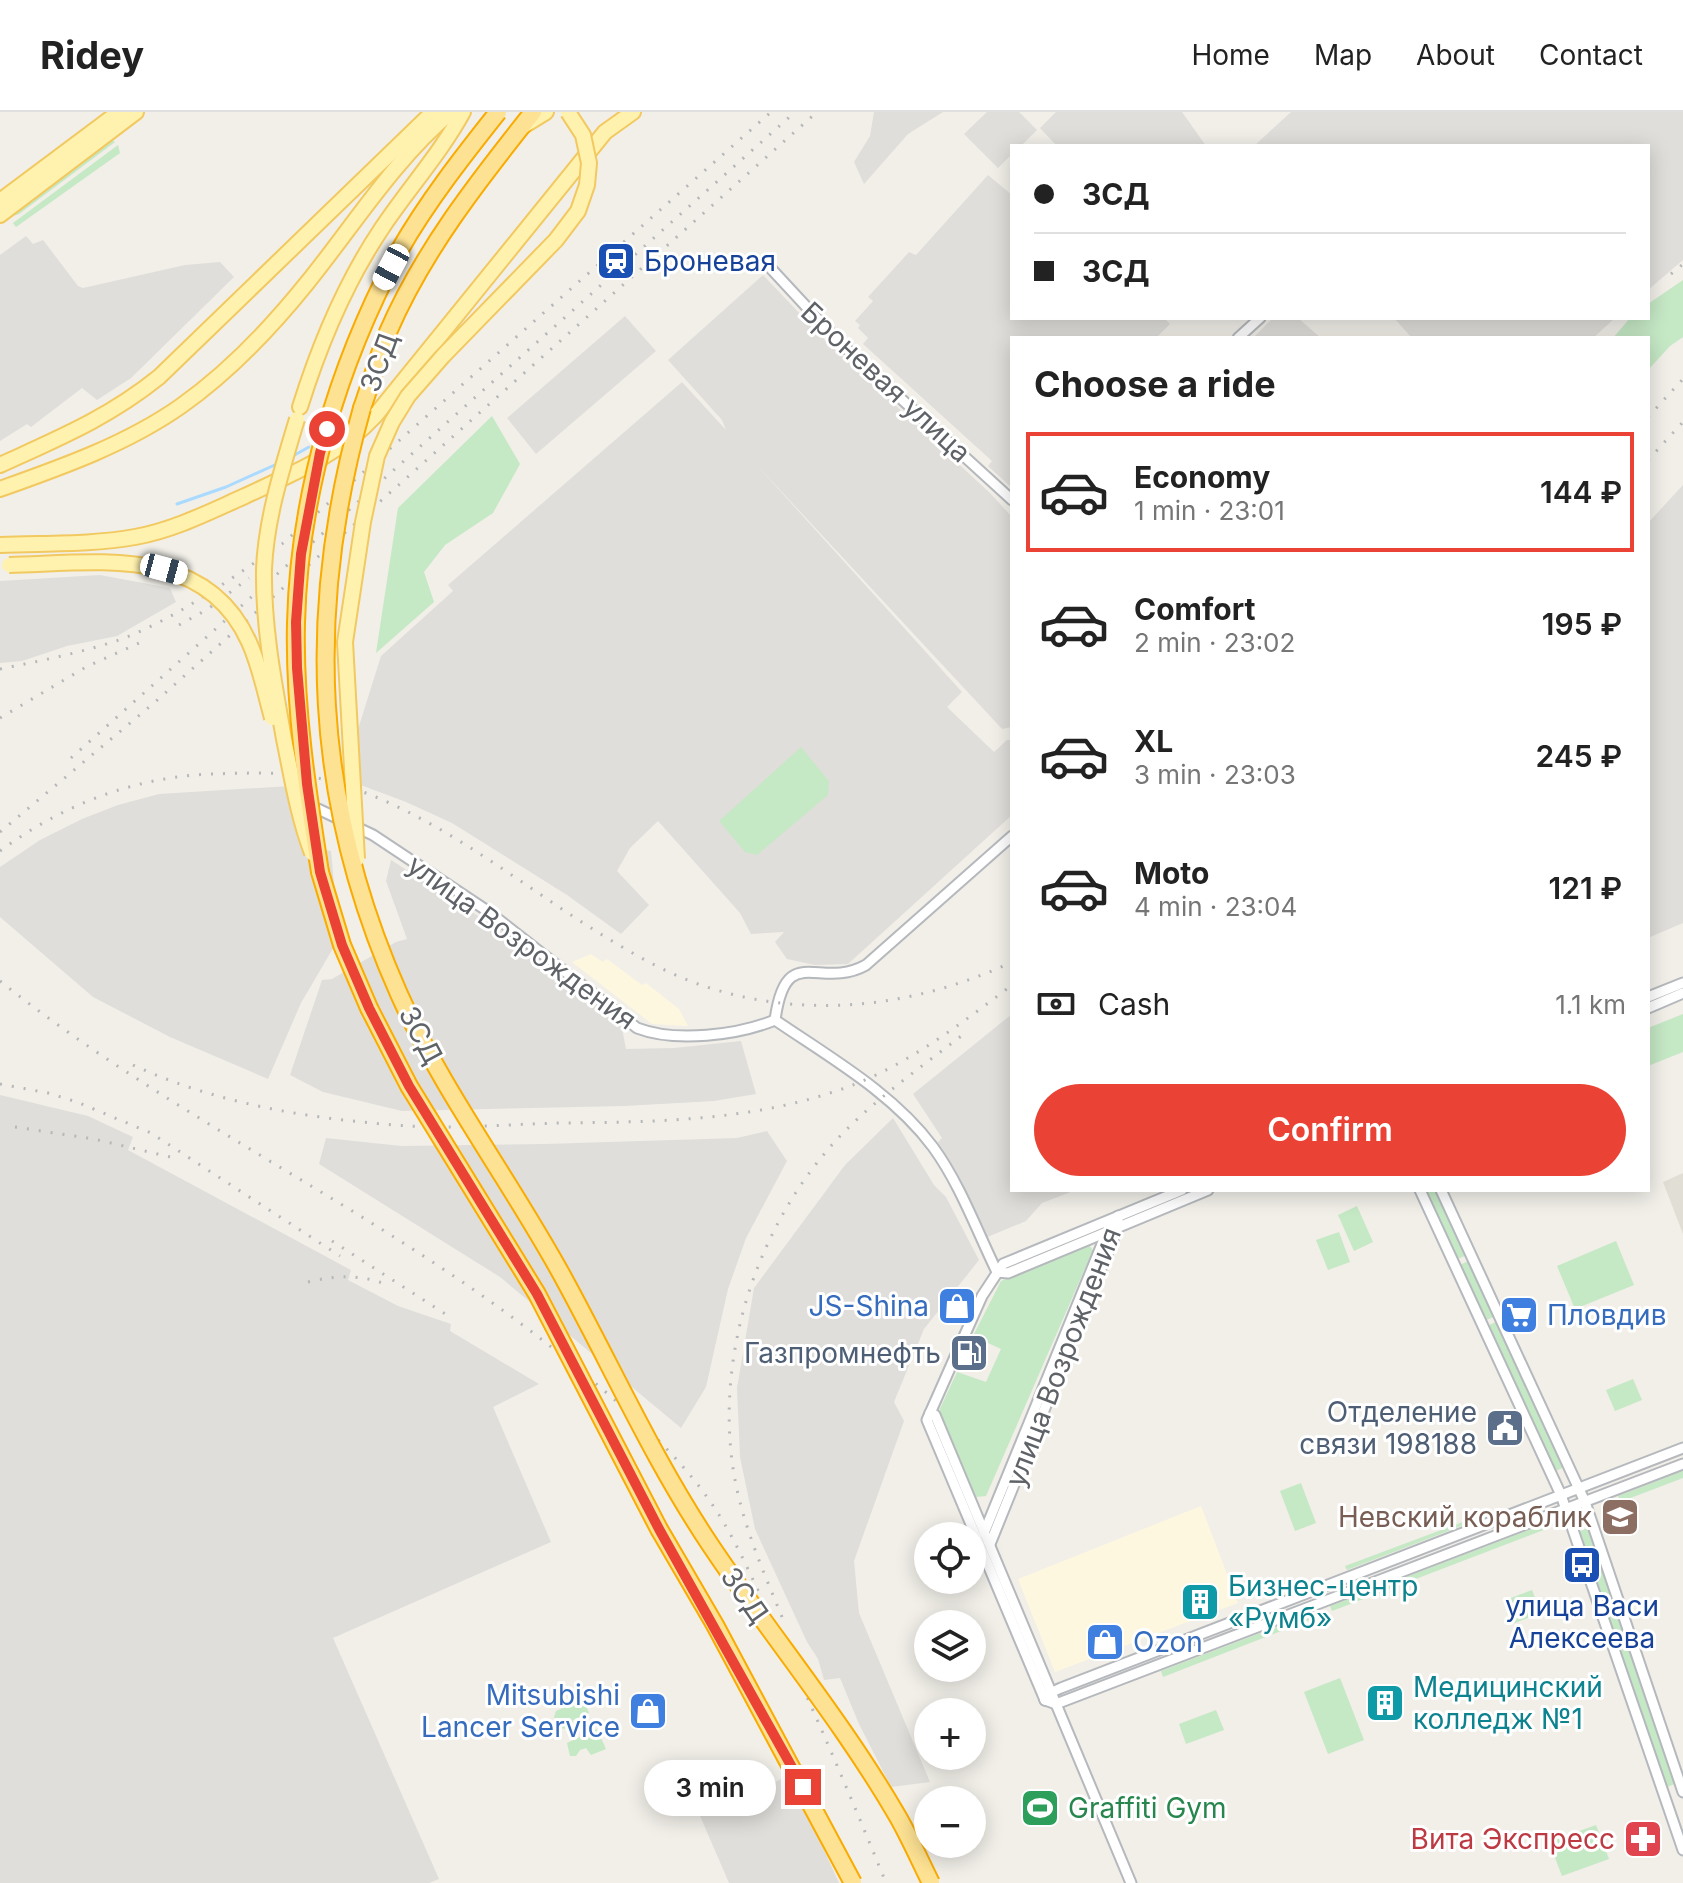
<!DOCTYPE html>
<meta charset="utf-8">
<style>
:root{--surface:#fff;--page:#f6f6f6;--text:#222;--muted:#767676;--line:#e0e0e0;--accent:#ea4335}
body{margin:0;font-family:Inter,sans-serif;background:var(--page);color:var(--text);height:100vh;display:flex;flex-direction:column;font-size:30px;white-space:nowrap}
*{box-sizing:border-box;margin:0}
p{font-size:26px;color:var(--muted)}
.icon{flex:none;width:44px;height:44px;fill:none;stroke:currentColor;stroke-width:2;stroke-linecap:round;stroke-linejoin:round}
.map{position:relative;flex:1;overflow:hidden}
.drawer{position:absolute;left:1010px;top:224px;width:640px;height:856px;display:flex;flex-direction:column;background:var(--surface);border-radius:0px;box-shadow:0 4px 20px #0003}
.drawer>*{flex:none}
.top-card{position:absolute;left:1010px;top:32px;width:640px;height:176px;border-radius:0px;box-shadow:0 4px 20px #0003;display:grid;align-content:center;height:176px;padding:0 24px;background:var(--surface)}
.fabs{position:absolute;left:914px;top:1410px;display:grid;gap:16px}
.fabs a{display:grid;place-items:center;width:72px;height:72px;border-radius:50%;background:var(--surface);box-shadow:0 4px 20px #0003;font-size:40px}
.end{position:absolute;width:36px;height:36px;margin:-18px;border:10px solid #ea4335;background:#fff;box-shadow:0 0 0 4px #fff}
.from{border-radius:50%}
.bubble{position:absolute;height:56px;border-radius:28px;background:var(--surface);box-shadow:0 4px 20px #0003;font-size:26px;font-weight:600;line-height:56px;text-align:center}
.car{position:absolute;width:24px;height:48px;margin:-24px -12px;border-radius:10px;box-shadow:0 0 6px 2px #0007;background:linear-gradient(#fff 24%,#345 0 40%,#fff 0 76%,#345 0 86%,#fff 0)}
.top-card b{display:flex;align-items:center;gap:28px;height:76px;font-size:30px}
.top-card b+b{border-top:2px solid var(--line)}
.top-card i{width:20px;height:20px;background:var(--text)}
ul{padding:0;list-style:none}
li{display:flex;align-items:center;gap:24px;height:120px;margin:0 16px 12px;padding:0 8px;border:4px solid transparent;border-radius:0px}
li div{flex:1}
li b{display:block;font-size:30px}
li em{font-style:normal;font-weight:600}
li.selected{border-color:var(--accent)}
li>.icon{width:72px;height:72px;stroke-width:1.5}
h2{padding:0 24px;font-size:36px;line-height:96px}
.pay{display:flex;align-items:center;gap:20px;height:88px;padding:0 24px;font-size:30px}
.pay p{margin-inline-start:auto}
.cta{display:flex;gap:16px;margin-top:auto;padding:16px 24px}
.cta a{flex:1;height:92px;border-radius:48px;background:var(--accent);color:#fff;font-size:32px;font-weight:600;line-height:92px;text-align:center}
header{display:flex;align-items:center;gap:48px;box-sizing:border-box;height:112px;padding:0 40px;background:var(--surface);border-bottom:2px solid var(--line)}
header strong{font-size:38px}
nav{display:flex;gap:44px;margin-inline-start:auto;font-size:28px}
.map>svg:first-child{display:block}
</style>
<header>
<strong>Ridey</strong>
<nav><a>Home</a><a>Map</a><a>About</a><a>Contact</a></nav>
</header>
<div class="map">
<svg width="1683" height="1771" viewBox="0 0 1683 1771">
<rect width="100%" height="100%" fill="#f1efe8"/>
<g fill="#fef7e0">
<polygon points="591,842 603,850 607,847 642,873 646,871 679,897 688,914 652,912 572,850"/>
<polygon points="1201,1394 1238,1491 1055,1560 1018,1467"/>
</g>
<g fill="#e0deda">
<polygon points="874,0 943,0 908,22 864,72 854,50 870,24"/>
<polygon points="987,0 1019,0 1037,18 1021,34 1012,34 1012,42 998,56 964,22"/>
<polygon points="1056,0 1182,0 1206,34 1057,34 1040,16"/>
<polygon points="1291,0 1683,0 1683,148 1648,178 1648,34 1254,34"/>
<polygon points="988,63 1012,83 1012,206 1164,206 1170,212 1156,226 1012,226 1012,376 988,354 992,349 863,232 868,226 858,216 860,213 855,209 873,189 868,185 909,140 916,143"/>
<polygon points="26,124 33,132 43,128 78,174 83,176 185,153 220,150 234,165 131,266 97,288 82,276 31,315 27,312 0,329 0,143"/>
<polygon points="763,163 825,228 990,381 1012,405 1012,615 1002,617 754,350 962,580 947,595 994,640 1007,628 1012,628 1012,703 848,852 815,853 787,847 775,830 784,820 751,822 740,801 658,709 630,736 617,759 649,793 621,822 567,783 452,711 406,690 350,669 354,630 381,544 453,479 448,473 682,270 726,318 722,308 668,248"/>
<polygon points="625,204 656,239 536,342 507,306"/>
<polygon points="1273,206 1298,206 1321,226 1253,226"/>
<polygon points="1394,206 1615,206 1593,226 1412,226"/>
<polygon points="1683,373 1683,811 1648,826 1648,411"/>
<polygon points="100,463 170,476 176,490 117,524 67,534 22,549 0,551 0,469"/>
<polygon points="291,674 301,734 331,739 339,826 301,891 268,967 170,925 93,885 0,805 0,755 40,728 82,707 118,693 159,682"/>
<polygon points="391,748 517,829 621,911 626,937 674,936 741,929 756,982 714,989 624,994 402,999 323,980 290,963 322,868 332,867 396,830 407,827 386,769"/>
<polygon points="1012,902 1012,1078 1076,1078 1042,1091 1026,1109 985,1126 938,1030 942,1026 913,982"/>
<polygon points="0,983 88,1004 133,1025 128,1038 351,1158 348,1168 398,1194 451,1212 450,1219 539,1272 493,1295 551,1430 333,1526 439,1767 429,1771 0,1771"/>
<polygon points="893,1006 934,1073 946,1085 979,1148 924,1217 894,1290 904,1309 854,1449 859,1501 930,1670 891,1675 859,1612 840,1566 824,1568 818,1547 807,1530 755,1417 740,1345 737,1276 754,1176 845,1053"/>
<polygon points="767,1019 787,1049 746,1126 728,1177 706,1275 681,1316 500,1165 319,1052 326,1026 401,1034 545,1032 737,1026"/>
<polygon points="790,1663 839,1771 729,1771 700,1704"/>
</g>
<polygon fill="#e1ded6" points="1683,1061 1683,1122 1663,1070"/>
<g fill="#c5e8c5">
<polygon points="111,27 115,30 19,102 13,104 42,78"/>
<polygon points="118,33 120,41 16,115 13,111"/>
<polygon points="1683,168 1683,225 1670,234 1648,258 1648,226 1613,226 1630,206 1648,206 1648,192"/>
<polygon points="492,304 520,352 493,401 445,433 424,460 434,490 376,541 398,396"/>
<polygon points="801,635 829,669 828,683 757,743 745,740 719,709"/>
<polygon points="1683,902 1683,940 1648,954 1648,916"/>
<polygon points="1426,1078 1435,1078 1465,1144 1457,1147"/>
<polygon points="1357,1094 1373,1130 1354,1139 1338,1103"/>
<polygon points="1339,1120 1350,1150 1328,1158 1316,1128"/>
<polygon points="1616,1129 1634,1173 1575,1197 1557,1154"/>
<polygon points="1088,1132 1093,1138 986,1384 975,1385 938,1301 957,1260 986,1270 1001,1237 973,1224 1001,1169"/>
<polygon points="1468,1149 1494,1205 1486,1208 1460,1153"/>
<polygon points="1496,1210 1564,1355 1556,1359 1489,1213"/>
<polygon points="1633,1267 1642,1288 1615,1299 1606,1278"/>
<polygon points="1683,1359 1683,1366 1620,1390 1618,1384"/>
<polygon points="1301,1371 1316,1411 1295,1419 1280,1379"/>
<polygon points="1468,1408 1469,1411 1347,1458 1345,1454"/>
<polygon points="1547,1411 1549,1416 1332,1499 1330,1494"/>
<polygon points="1588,1416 1675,1672 1667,1675 1580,1419"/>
<polygon points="1532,1478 1541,1501 1512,1512 1503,1489"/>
<polygon points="1320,1498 1322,1503 1163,1565 1161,1559"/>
<polygon points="1340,1566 1364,1628 1328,1642 1304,1580"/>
<polygon points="583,1587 589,1601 573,1608 569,1617 558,1616 554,1605 556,1599"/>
<polygon points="1216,1598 1224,1618 1186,1632 1179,1612"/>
<polygon points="597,1617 606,1637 591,1643 586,1636 580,1638 576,1644 570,1644 567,1631"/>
<polygon points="1596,1713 1609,1747 1562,1764 1549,1730"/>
</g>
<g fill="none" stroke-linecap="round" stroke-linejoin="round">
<g stroke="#aadaff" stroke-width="3">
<polyline points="291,345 309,335"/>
<polyline points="177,392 226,375 277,352"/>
</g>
<defs>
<g id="street">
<polyline points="764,149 840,231 1012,388"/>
<polyline points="1238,226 1260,206"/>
<path d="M318,697L373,723L489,800L637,916C676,931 738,923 775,908"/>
<polyline points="1648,885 1683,871"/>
<polyline points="1648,896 1683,881"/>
<path d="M775,908C829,945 893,981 933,1035C960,1072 977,1119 997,1160"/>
<path d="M775,908C786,828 819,879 866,853L1012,724"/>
<polyline points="1420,1078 1561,1383 1683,1738"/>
<polyline points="1441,1078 1585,1390 1683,1680"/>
<polyline points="997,1160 1008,1161 1208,1078"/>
<polyline points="930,1301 935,1303 1131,1771"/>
<polyline points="984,1421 1107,1120 1116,1107"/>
<polyline points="990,1432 1118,1115 1118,1104"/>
<polyline points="1045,1588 1052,1580 1061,1576 1683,1336"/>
<polyline points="1045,1588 1056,1592 1683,1352"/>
<polyline points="1045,1588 927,1308 982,1184 1003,1152 1182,1078"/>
</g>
<g id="primary">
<polyline points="520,16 546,0"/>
<polyline points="0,89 119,0"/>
<polyline points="0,103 136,0"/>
<path d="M300,295C320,231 345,171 382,116C408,77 440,42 463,0"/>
<path d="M0,353C59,326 108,306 159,265L433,0"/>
<path d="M0,377C62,355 127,332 181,294C229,260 270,217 307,171C354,113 393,49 451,0"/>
<path d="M0,433C45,431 91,433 135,425C174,418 209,400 245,384C292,362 339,343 375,304L605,20L633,0"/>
</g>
<g id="highway">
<path d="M362,296C371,271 378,245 388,220C423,139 478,69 533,0"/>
<polyline points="320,760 342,833 369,896"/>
</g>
</defs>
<use href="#street" stroke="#b5b8bc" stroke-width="13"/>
<use href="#primary" stroke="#f2c960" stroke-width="18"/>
<use href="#highway" stroke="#f9ab00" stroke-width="20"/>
<use href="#street" stroke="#fff" stroke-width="9"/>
<use href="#primary" stroke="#fff2af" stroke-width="14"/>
<use href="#highway" stroke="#fde293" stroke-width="16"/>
<g stroke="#b6b7b8" stroke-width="3" stroke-dasharray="2 10" stroke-linecap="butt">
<polyline points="1671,162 1683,152"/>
<polyline points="1648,305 1683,267"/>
<polyline points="1648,348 1683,310"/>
<polyline points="179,513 208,497 249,466"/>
<path d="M0,557C40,549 80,541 119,528C178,506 230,467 282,432L771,0"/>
<polyline points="0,606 86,555 139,531"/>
<polyline points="71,646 795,0"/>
<polyline points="0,720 154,591 817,0"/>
<path d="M0,739C62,693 134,665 212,662C247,661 293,659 326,668C428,695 512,767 599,821C633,842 669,863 707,875C808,908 916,895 1012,850"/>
<path d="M0,869C181,1014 399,1107 577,1256C623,1294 672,1336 707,1385C734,1422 751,1465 771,1506C812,1594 850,1682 886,1771"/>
<path d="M133,953C219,993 317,1008 410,1014C460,1017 511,1012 561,1011C654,1010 748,1009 836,979C901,958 958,914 1012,873"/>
<polyline points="0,972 48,981 77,990 151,1021 340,1144"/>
<polyline points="15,1015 94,1027 179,1047"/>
<polyline points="332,1129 450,1205"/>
<path d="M308,1170C337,1163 362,1162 390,1174"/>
<path d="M782,1505C761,1454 739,1404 732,1349C718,1238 757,1118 831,1034C869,991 919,957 965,921"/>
</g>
<defs>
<g id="primary-bridge">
<path d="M297,307C283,354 266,406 264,457C263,514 274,571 284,627C292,666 298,704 312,741"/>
<path d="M9,453C97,451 205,432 249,530C260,554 265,581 272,606"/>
<polyline points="357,747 345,530 363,410 377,344 392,310 408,284 443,244 556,128 578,99 587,73 589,51 583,23 568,0"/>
</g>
<g id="highway-bridge">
<path d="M362,296C305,499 313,689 399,882C444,982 512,1071 564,1167C613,1257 654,1349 711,1434C772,1525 843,1610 898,1705C910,1726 920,1749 931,1771"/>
<path d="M320,760C307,678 294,594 296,511C299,382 338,252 399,139C427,90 463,44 498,0"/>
<polyline points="369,896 409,974 537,1182 659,1417 715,1513 853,1771"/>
</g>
</defs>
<use href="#primary-bridge" stroke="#f2c960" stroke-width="18" stroke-linecap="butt"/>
<use href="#highway-bridge" stroke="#f9ab00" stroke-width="20" stroke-linecap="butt"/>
<use href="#primary-bridge" stroke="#fff2af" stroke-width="14"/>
<use href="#highway-bridge" stroke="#fde293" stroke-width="16"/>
</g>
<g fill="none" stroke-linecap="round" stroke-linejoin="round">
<polyline stroke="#ea4335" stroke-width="10" points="327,317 320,341 301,442 296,510 297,556 307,672 320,760 342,833 369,896 409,974 537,1182 659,1417 803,1675"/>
</g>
<defs>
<symbol id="station-square" viewBox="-11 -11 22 22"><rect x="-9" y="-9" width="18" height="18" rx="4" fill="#1a4fb4" stroke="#fff"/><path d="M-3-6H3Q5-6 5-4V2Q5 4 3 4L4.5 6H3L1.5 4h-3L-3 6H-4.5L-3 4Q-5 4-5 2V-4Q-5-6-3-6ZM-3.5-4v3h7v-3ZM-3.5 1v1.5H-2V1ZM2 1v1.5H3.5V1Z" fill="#fff"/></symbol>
<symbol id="shop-square" viewBox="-11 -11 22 22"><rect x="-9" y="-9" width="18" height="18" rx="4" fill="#3f7fe0" stroke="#fff"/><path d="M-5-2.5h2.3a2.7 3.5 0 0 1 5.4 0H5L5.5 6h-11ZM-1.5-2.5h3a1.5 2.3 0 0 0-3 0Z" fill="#fff"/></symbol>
<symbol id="supermarket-square" viewBox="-11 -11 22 22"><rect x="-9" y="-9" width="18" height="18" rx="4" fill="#3f7fe0" stroke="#fff"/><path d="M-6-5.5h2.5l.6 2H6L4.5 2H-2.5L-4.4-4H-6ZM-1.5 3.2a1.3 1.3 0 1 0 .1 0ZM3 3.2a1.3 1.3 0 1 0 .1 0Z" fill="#fff"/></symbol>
<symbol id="fuel-square" viewBox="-11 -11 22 22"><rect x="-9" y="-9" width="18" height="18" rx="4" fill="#5c6f8a" stroke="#fff"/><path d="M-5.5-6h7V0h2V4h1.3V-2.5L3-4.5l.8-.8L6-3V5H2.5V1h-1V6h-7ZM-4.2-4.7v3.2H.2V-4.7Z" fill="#fff"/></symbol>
<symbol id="civic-square" viewBox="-11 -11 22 22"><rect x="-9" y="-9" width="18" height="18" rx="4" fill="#5c6f8a" stroke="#fff"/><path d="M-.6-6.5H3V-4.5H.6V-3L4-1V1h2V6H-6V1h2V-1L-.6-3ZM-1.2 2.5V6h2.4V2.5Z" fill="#fff"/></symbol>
<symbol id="school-square" viewBox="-11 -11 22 22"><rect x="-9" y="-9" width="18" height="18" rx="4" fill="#8d6e63" stroke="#fff"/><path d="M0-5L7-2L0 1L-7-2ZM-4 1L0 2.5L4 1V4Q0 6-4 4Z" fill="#fff"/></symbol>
<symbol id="bus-square" viewBox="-11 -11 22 22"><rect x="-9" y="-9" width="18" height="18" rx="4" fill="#1a4fb4" stroke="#fff"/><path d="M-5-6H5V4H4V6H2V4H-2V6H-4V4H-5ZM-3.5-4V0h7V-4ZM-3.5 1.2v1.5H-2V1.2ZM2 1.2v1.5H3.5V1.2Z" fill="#fff"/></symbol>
<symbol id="building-square" viewBox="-11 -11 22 22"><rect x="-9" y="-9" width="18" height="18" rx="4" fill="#0f9aa8" stroke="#fff"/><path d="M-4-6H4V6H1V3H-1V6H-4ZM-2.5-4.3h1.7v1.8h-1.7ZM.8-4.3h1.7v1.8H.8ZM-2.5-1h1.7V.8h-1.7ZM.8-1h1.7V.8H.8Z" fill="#fff"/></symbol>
<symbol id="stadium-square" viewBox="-11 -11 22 22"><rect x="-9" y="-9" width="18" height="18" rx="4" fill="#2e9e5b" stroke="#fff"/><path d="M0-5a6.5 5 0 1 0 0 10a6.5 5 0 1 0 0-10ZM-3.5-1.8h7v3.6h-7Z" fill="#fff"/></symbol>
<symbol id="pharmacy-square" viewBox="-11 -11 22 22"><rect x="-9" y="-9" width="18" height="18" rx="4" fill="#e0444e" stroke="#fff"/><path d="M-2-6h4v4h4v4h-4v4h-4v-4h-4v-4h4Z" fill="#fff"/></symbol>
</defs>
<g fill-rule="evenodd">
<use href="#station-square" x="594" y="127" width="44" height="44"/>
<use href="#shop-square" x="935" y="1172" width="44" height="44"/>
<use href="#supermarket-square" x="1497" y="1181" width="44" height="44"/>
<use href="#fuel-square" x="947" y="1219" width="44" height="44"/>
<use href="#civic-square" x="1483" y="1294" width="44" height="44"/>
<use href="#school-square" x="1598" y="1383" width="44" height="44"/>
<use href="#bus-square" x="1560" y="1431" width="44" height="44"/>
<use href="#building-square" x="1178" y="1468" width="44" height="44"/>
<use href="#shop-square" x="1083" y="1508" width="44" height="44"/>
<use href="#building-square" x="1363" y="1569" width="44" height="44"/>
<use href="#shop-square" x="626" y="1577" width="44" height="44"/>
<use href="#stadium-square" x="1018" y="1674" width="44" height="44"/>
<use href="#pharmacy-square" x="1621" y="1705" width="44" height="44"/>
</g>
<g text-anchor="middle" stroke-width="6" stroke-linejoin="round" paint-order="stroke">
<g font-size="28" fill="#164399" stroke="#fff" text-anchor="start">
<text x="644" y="159">Броневая</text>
<text x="1582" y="1504" text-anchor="middle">улица Васи<tspan x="1582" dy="32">Алексеева</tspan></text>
</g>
<g font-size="28" fill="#5f6368" stroke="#fff">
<text transform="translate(379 250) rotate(-70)" y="10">ЗСД</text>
<text transform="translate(886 270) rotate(43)" y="10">Броневая улица</text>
<text transform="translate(522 830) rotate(36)" y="10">улица Возрождения</text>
<text transform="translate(421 923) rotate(62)" y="10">ЗСД</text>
<text transform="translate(1063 1245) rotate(-69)" y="10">улица Возрождения</text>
<text transform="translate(745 1483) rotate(55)" y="10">ЗСД</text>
</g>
<g font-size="28" fill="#366cbe" stroke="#fff" text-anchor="end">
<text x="929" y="1204">JS-Shina</text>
<text x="1547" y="1213" text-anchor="start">Пловдив</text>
<text x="1133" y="1540" text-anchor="start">Ozon</text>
<text x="620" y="1593">Mitsubishi<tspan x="620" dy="32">Lancer Service</tspan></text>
</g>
<g font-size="28" fill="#4e5e75" stroke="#fff" text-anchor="end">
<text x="941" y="1251">Газпромнефть</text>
<text x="1477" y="1310">Отделение<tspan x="1477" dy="32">связи 198188</tspan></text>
</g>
<g font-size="28" fill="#785e54" stroke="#fff" text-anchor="end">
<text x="1592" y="1415">Невский кораблик</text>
</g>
<g font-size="28" fill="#0d838f" stroke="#fff" text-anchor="start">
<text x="1228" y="1484">Бизнес-центр<tspan x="1228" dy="32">«Румб»</tspan></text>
<text x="1413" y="1585">Медицинский<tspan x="1413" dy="32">колледж №1</tspan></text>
</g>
<g font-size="28" fill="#27864d" stroke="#fff" text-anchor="start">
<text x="1068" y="1706">Graffiti Gym</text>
</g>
<g font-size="28" fill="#be3a42" stroke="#fff" text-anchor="end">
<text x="1615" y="1737">Вита Экспресс</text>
</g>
</g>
</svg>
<div class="fabs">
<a><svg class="icon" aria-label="locate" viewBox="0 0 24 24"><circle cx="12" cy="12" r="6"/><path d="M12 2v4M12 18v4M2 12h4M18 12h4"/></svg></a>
<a><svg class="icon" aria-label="layers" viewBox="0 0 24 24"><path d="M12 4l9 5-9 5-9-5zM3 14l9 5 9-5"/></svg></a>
<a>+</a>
<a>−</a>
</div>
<i class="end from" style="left:327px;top:317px"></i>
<i class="end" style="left:803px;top:1675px"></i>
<div class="bubble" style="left:644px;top:1648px;width:132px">3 min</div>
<i class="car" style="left:391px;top:155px;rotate:208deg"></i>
<i class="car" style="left:164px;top:457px;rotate:105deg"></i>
<div class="top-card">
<b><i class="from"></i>ЗСД</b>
<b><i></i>ЗСД</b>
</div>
<section class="drawer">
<h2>Choose a ride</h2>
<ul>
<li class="selected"><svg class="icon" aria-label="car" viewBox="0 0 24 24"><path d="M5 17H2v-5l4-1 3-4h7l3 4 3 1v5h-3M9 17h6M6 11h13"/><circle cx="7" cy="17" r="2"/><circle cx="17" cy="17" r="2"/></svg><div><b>Economy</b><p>1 min · 23:01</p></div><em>144 ₽</em></li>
<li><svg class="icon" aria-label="car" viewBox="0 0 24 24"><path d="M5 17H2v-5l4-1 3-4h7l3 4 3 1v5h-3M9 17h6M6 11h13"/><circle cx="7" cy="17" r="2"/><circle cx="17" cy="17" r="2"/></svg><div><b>Comfort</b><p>2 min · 23:02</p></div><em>195 ₽</em></li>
<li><svg class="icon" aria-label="car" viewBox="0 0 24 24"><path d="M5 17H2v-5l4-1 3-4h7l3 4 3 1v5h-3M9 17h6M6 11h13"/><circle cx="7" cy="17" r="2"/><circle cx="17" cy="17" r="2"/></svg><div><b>XL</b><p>3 min · 23:03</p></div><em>245 ₽</em></li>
<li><svg class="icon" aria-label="car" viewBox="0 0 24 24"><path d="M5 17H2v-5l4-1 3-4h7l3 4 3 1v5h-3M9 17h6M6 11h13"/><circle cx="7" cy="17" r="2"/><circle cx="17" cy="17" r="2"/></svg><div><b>Moto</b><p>4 min · 23:04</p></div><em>121 ₽</em></li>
</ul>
<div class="pay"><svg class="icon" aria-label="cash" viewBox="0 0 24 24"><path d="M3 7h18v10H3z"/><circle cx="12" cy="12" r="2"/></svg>Cash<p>1.1 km</p></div>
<div class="cta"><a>Confirm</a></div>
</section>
</div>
